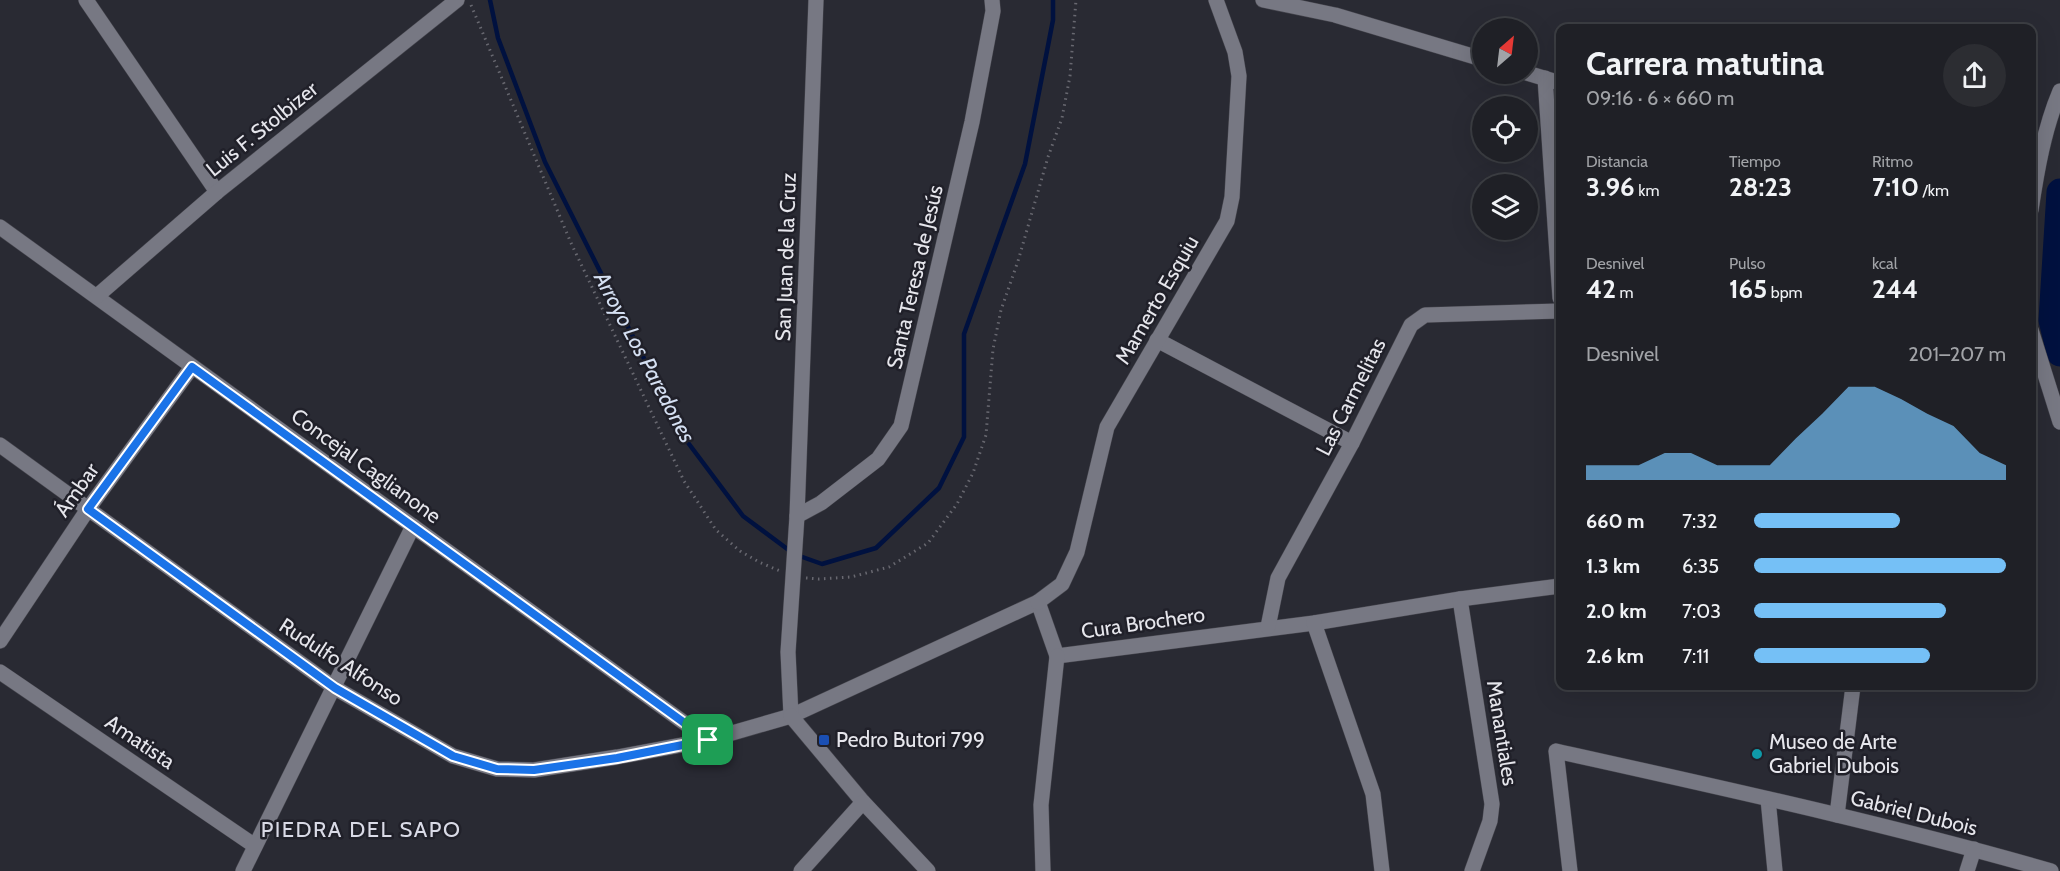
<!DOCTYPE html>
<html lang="es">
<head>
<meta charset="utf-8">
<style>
	body { margin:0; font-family:Cabin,sans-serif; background:#2c2d32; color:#f1f3f6; height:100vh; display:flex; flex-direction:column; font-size:22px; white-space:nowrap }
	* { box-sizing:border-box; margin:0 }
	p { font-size:20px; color:#a1a3a7 }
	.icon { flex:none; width:33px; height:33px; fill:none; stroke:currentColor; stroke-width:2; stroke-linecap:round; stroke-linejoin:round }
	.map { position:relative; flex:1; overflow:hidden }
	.panel { position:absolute; left:1556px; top:24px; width:480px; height:666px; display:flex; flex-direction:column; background:#1f2026; border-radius:12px; box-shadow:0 6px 24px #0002,0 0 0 2px #3c3e43 }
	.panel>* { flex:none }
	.needle { width:39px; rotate:28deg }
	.tools { position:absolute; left:1472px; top:18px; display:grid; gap:12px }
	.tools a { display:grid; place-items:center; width:66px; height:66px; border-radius:50%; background:#1f2026; box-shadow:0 6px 24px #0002,0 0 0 2px #3c3e43; font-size:30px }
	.pin { position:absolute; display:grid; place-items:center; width:51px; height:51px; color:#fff; margin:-26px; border-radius:12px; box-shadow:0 3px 9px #0006 }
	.round { display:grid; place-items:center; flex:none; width:63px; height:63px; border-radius:32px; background:#2c2d32 }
	.headline { display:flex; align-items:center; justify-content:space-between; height:102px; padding:0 30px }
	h1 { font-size:33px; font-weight:800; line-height:45px }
	.stats { display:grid; grid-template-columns:repeat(3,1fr); gap:9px; height:102px; padding:6px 30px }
	.stats div { display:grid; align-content:center }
	.stats b { font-size:26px; font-weight:800 }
	.stats small { font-size:16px; font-weight:400 }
	.stats p { font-size:16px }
	.chart { height:168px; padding:12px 30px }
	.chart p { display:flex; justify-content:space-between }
	.chart svg { width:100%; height:108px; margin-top:6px; fill:#75c0f6; opacity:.7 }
	ul { padding:0 30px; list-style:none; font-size:20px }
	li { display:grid; grid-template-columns:96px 72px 1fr; align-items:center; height:45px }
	li i { height:15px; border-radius:8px; background:#75c0f6 }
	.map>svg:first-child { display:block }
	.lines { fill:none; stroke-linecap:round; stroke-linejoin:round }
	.stream { stroke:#00113f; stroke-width:4.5 }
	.river { stroke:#00113f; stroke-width:27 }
	.minor-casing { stroke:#45454d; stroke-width:16 }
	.path { stroke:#686870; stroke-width:3; stroke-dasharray:1.5 4.5; stroke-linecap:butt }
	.minor { stroke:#777883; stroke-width:15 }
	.route-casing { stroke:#fff; stroke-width:12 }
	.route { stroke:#1a73e8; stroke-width:8 }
	.transit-dot { fill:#1a4fb4; stroke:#202029; stroke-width:2 }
	.culture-dot { fill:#0f9aa8; stroke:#202029; stroke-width:2 }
	.labels { text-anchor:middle; stroke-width:5; stroke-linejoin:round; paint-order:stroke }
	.street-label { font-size:21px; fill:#e6e6ec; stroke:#202029 }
	.poi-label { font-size:21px; fill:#e6e6ec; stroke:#202029; text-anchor:start }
	.water-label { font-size:22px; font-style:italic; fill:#d5e0f3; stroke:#202029 }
	.neighbourhood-label { font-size:22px; letter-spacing:1.5px; fill:#d9dae6; stroke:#202029 }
</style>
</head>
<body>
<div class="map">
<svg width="2060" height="871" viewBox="0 0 2060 871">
	<rect width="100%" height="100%" fill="#292a33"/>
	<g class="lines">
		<path class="stream" d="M490 0 498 38 545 162 683 436 743 516 794 554 822 564 876 548 939 488 964 437V334L1025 164 1053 20V0"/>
		<path class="river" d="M2060 192 2052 320 2060 353"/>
		<defs>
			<g id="minor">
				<path d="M86 0 217 192"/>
				<path d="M1263 0 1335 15 1482 59"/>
				<path d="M1527 73 1560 83"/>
				<path d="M1545 78 1560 298"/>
				<path d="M2031 210C2037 170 2044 129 2060 91"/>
				<path d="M0 227 708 740"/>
				<path d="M97 296 217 192 457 0"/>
				<path d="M2031 330 2060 422"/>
				<path d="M1157 340 1352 443"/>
				<path d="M0 445 335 688 453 756 497 769 534 770 617 757 708 740 791 716 1038 602 1057 656 1314 623 1460 599 1560 586"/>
				<path d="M797 516 821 503 878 459 901 426 972 122 993 11 992 0"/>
				<path d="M1460 599 1492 804 1490 821 1472 871"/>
				<path d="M1038 602 1062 584 1077 552 1107 427 1227 221 1232 197 1239 76 1235 52 1216 0"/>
				<path d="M1314 623 1373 794 1382 871"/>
				<path d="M1268 627 1278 578 1352 443 1411 325 1425 315 1560 311"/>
				<path d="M0 641 88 509 192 367"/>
				<path d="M0 672 255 846"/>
				<path d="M791 716 788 652 797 516 816 0"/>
				<path d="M791 716 863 802 928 871"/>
				<path d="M1768 799 1775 871"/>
				<path d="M1837 815 1853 686"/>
				<path d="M243 871 413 526"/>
				<path d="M801 871 863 802"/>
				<path d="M1043 871 1041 805 1057 656"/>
				<path d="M1570 871 1556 751C1722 788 1888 824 2051 871"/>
				<path d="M1967 871 1974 849"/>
			</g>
		</defs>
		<use href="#minor" class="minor-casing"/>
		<g class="path">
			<path d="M471 5 571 243 684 481 716 530 740 551 759 562 780 571"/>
			<path d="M806 578 819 579 851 577 889 567 928 543 957 504 973 473 986 435 993 349 1001 310 1018 261 1048 157 1062 118 1070 76 1076 0"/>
		</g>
		<use href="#minor" class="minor"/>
	</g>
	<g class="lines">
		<defs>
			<path id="route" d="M192 367 708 740 617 758 534 770 497 769 453 756 335 688 88 509Z"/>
		</defs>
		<use href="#route" class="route-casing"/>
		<use href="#route" class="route"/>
	</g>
	<rect class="transit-dot" x="818" y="734" width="12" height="12" rx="3"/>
	<circle class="culture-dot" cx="1757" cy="754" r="6"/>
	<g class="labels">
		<g class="street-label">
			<text transform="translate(262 129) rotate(-39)" y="7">Luis F. Stolbizer</text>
			<text transform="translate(786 257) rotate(-88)" y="7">San Juan de la Cruz</text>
			<text transform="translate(915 277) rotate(-77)" y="7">Santa Teresa de Jesús</text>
			<text transform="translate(1157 300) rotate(-60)" y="7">Mamerto Esquiu</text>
			<text transform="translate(1351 397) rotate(-63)" y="7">Las Carmelitas</text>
			<text transform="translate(366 466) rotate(36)" y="7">Concejal Caglianone</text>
			<text transform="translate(77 490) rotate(-55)" y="7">Ámbar</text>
			<text transform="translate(1143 623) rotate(-8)" y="7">Cura Brochero</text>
			<text transform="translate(341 662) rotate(33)" y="7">Rudulfo Alfonso</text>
			<text transform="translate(1502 733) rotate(81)" y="7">Manantiales</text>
			<text transform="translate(140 742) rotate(34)" y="7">Amatista</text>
			<text transform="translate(1914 813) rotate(14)" y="7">Gabriel Dubois</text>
		</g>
		<g class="poi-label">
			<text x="836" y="747">Pedro Butori 799</text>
			<text x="1769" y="749">Museo de Arte<tspan x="1769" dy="24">Gabriel Dubois</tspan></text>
		</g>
		<g class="water-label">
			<text transform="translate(645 357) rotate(62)" y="8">Arroyo Los Paredones</text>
		</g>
		<g class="neighbourhood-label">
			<text x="361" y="837">PIEDRA DEL SAPO</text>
		</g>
	</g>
</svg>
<div class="tools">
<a><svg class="needle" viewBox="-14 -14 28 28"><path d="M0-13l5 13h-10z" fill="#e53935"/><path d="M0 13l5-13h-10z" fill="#a1a3a7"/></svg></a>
<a><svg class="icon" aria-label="locate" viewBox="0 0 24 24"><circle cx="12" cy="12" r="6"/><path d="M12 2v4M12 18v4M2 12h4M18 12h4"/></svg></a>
<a><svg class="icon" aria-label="layers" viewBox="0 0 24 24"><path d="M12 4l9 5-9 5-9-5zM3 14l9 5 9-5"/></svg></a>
</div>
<div class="pin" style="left:708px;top:740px;background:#1e9e55"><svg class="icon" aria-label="arrive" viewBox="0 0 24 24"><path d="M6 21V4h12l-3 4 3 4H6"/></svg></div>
<section class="panel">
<div class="headline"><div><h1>Carrera matutina</h1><p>09:16 · 6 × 660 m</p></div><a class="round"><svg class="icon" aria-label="share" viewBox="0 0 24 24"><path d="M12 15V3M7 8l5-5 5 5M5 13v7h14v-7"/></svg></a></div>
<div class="stats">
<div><p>Distancia</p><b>3.96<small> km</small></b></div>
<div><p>Tiempo</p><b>28:23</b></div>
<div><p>Ritmo</p><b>7:10<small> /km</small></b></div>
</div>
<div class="stats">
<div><p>Desnivel</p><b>42<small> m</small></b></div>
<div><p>Pulso</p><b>165<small> bpm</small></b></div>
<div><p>kcal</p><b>244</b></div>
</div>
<div class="chart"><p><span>Desnivel</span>201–207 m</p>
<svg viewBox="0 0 160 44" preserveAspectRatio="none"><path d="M0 44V38L10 38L20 38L30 33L40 33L50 38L60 38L70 38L80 27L90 17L100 6L110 6L120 11L130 17L140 22L150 33L160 38V44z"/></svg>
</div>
<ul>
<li><b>660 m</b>7:32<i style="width:58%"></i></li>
<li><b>1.3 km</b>6:35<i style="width:100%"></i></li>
<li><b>2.0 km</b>7:03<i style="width:76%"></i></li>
<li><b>2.6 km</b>7:11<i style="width:70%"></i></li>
</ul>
</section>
</div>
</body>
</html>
